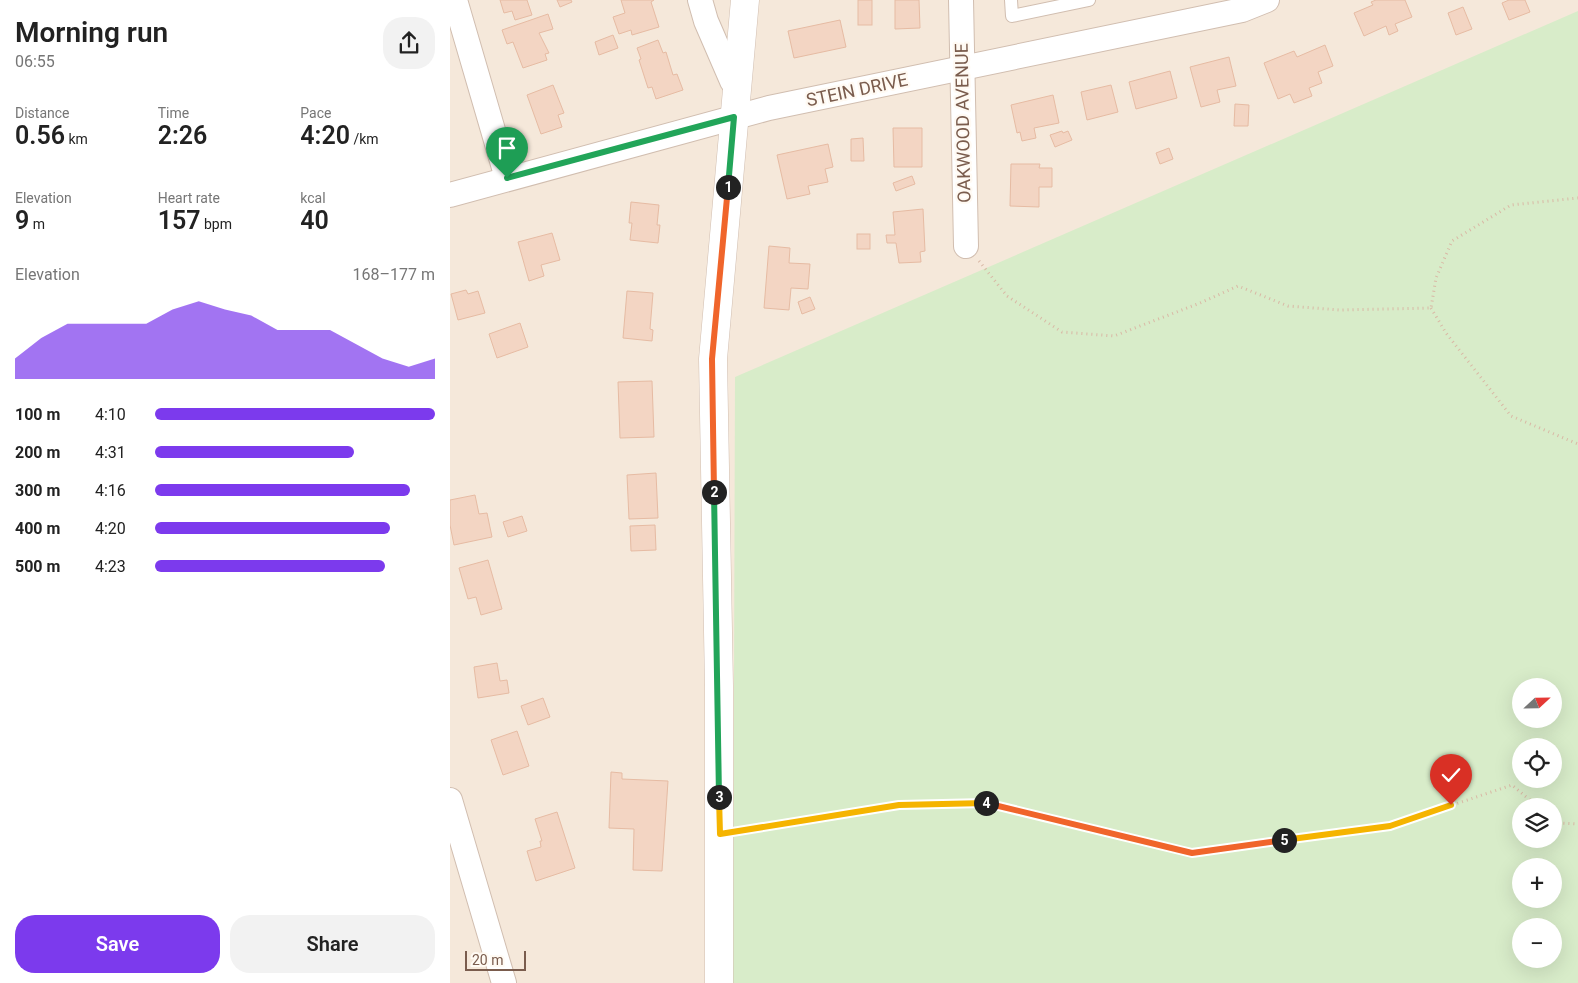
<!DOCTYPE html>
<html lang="en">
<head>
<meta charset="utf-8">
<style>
	body { margin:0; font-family:Roboto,sans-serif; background:#f2f2f2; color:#222; height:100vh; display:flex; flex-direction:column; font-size:19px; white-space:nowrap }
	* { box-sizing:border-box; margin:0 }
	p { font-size:16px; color:#767676 }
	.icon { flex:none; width:28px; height:28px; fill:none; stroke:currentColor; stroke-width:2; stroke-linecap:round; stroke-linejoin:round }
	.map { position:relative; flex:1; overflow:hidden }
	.sheet { display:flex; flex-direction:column; background:#fff; width:450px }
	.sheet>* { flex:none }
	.needle { width:32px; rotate:68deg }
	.fabs { position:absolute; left:1062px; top:678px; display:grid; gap:10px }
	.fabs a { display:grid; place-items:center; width:50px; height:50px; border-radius:50%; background:#fff; box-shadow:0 5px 20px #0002; font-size:25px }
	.scale { position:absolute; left:15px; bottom:12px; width:61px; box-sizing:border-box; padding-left:5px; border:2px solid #7a5c4d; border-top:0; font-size:14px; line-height:18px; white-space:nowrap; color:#7a5c4d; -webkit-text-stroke:4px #fffaf3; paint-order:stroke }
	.pin { position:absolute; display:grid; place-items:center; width:42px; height:42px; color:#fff; margin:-51px -21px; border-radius:50% 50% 50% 0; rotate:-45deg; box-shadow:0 0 5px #0007 }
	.pin .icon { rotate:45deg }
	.km { position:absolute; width:25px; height:25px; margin:-12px; border-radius:50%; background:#222; color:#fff; font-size:14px; line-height:25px; text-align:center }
	.round { display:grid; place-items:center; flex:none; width:52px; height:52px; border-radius:20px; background:#f2f2f2 }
	.head { display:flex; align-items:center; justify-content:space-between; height:85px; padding:0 15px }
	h1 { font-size:28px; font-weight:600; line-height:38px }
	.figures { display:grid; grid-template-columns:repeat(3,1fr); gap:8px; height:85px; padding:5px 15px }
	.figures div { display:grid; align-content:center }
	.figures b { font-size:25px; font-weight:600 }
	.figures small { font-size:14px; font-weight:400 }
	.figures p { font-size:14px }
	.chart { height:140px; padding:10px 15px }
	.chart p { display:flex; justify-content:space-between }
	.chart svg { width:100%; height:90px; margin-top:5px; fill:#7c3aed; opacity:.7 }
	.primary-button { display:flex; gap:10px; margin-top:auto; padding:10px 15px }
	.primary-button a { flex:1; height:58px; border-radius:20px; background:#7c3aed; color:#fff; font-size:20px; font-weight:600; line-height:58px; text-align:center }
	.primary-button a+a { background:#f2f2f2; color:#222 }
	ul { padding:0 15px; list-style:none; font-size:16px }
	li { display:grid; grid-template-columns:80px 60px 1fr; align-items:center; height:38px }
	li i { height:12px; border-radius:6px; background:#7c3aed }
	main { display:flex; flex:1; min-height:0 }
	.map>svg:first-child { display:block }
	.residential { fill:#f5e8da; fill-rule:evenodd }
	.green { fill:#d8ecc9; fill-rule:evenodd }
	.building { fill:#f3d5c3; stroke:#e6bba3 }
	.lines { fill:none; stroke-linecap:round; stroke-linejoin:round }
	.service-casing { stroke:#d1beb0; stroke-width:14 }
	.minor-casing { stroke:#d1beb0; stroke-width:26 }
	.tertiary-casing { stroke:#d1beb0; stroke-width:29 }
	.path { stroke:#d9b8a5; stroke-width:3; stroke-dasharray:1 4; stroke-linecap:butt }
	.service { stroke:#fff; stroke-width:12 }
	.minor { stroke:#fff; stroke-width:24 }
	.tertiary { stroke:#fff; stroke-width:28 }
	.split-1-casing { stroke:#fff; stroke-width:10 }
	.split-2-casing { stroke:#fff; stroke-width:10 }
	.split-3-casing { stroke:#fff; stroke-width:10 }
	.split-4-casing { stroke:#fff; stroke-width:10 }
	.split-5-casing { stroke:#fff; stroke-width:10 }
	.split-6-casing { stroke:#fff; stroke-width:10 }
	.split-1 { stroke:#22a559; stroke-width:6 }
	.split-2 { stroke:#f0652b; stroke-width:6 }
	.split-3 { stroke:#22a559; stroke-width:6 }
	.split-4 { stroke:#f5b400; stroke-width:6 }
	.split-5 { stroke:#f0652b; stroke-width:6 }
	.split-6 { stroke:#f5b400; stroke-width:6 }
	.labels { text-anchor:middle; stroke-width:4.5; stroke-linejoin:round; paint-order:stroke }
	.street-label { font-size:18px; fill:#7a5c4d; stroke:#fffaf3 }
</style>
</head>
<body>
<main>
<section class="sheet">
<div class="head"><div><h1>Morning run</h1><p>06:55</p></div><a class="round"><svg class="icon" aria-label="share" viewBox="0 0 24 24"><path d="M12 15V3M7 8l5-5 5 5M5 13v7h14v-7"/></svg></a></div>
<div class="figures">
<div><p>Distance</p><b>0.56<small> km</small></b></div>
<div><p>Time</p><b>2:26</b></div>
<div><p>Pace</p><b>4:20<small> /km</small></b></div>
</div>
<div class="figures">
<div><p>Elevation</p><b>9<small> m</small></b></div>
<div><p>Heart rate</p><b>157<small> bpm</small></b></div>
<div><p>kcal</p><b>40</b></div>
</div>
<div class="chart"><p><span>Elevation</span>168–177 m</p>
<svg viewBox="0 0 160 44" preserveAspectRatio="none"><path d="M0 44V34L10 24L20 17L30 17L40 17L50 17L60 10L70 6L80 10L90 13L100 20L110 20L120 20L130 27L140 34L150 38L160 34V44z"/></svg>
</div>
<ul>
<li><b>100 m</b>4:10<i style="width:100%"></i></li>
<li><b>200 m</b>4:31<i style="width:71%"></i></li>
<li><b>300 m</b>4:16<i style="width:91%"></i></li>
<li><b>400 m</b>4:20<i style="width:84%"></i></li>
<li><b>500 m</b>4:23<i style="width:82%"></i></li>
</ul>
<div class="primary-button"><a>Save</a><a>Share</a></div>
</section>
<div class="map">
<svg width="1128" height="983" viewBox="0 0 1128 983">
	<rect width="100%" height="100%" fill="#fdf6ec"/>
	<path class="residential" d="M0 0H1128V983H0ZM1071 686H1104V719H1071ZM1071 746H1104V779H1071ZM1071 806H1104V839H1071ZM1071 866H1104V899H1071ZM1071 926H1104V959H1071Z"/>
	<path class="green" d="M1128 11V983H283L285 377ZM1071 686H1104V719H1071ZM1071 746H1104V779H1071ZM1071 806H1104V839H1071ZM1071 866H1104V899H1071ZM1071 926H1104V959H1071Z"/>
	<g class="building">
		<path d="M50 0H77L82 15 65 20 62 11 54 13Z"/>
		<path d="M107 0H121L122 2 110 7Z"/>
		<path d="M171 0H204L201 2 209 27 182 35 181 30 169 34 163 17 175 13Z"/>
		<rect x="408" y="0" width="14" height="25"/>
		<path d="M445 0H469L470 28 445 29Z"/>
		<path d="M926 0H955L962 17 945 24 948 31 939 35 936 26 914 36 904 13 923 5 921 2Z"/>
		<path d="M1059 0H1075L1080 12 1059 20 1052 3Z"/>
		<path d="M1013 7 1022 29 1006 35 998 13Z"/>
		<path d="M98 14 103 29 89 33 99 53 95 54 97 60 73 68 63 42 57 44 52 30Z"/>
		<path d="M390 20 396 47 344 58 338 31Z"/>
		<path d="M163 35 168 48 149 55 145 42Z"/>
		<path d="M208 40 213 53 216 52 223 75 227 74 233 90 206 99 202 87 198 88 189 60 191 59 187 48Z"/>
		<path d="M875 45 883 66 868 72 872 83 859 88 862 96 844 103 840 94 828 99 814 63 844 51 847 57Z"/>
		<path d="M779 57 786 86 767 90 770 102 751 107 740 67Z"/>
		<path d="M720 71 727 98 686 109 679 82Z"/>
		<path d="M103 85 114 113 108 115 112 127 91 134 77 95Z"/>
		<path d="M661 85 668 112 637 120 631 92Z"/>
		<path d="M603 95 609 123 584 128 586 138 572 141 570 132 567 133 561 105Z"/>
		<path d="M785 104 799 105 798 126H784Z"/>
		<path d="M443 128H472V167H444Z"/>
		<path d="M612 131 613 133 618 131 622 140 605 147 600 135Z"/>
		<path d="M413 138 414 161H401V139Z"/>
		<path d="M378 144 383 167 375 169 378 182 358 186 360 194 337 199 327 155Z"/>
		<path d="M719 148 723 159 710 164 706 153Z"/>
		<path d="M561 164H590L589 168H602V187H589V207L560 206Z"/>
		<path d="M462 176 465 184 446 191 443 183Z"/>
		<path d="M181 202 209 205 207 225H210L208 243 180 240 182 223H179Z"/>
		<path d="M473 209 475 251 470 252 471 262 449 263 446 243H437L436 235H445L443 212Z"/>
		<path d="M102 233 110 260 91 265 94 276 79 281 68 242Z"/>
		<rect x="407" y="234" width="13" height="15"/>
		<path d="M319 246 340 248 339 263 360 264 358 289 341 288 339 310 314 308Z"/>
		<path d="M16 290 18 294 28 291 35 313 8 320 1 294Z"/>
		<path d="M177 291 203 293 200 329 203 330 202 341 173 338Z"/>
		<path d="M360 297 365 309 352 314 348 302Z"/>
		<path d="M70 323 78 347 47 358 39 334Z"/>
		<path d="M202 381 204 437 170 438 168 382Z"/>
		<path d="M206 473 208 518 179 519 177 475Z"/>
		<path d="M25 495 29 514 37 513 42 537 4 545 0 525V500Z"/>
		<path d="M72 516 77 531 58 537 53 522Z"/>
		<path d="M205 525 206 550 181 551 180 526Z"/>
		<path d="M38 560 52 609 31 615 26 597 18 599 9 568Z"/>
		<path d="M47 663 50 681 57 680 59 693 28 698 24 667Z"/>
		<path d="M93 698 100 717 78 725 71 706Z"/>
		<path d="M67 731 79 766 53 775 41 740Z"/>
		<path d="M161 772 172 773V779L218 781 212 871 183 870 184 829 159 828Z"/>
		<path d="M107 812 125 868 86 881 77 851 91 847 90 841H92L85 819Z"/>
	</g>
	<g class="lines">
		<defs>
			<path id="service" d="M561 0 562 16 639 0"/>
			<g id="minor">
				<path d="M5 0 57 178"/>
				<path d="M250 0 256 21 282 81 287 88"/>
				<path d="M511 0 516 246"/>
				<path d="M0 195 319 108 792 10 817 0"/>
				<path d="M0 800 54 983"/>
			</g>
			<path id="tertiary" d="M269 983V686L263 359 295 0"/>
		</defs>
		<use href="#service" class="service-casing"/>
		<use href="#minor" class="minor-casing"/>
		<use href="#tertiary" class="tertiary-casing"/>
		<g class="path">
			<path d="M529 261 557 296 612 332 664 336 750 303 788 286 838 306 890 310 981 308 986 278 1002 241 1061 205 1128 198"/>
			<path d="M981 308 996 333 1061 416 1128 444"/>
			<path d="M1104 821 1107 823 1128 824"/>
			<path d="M291 831 449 805 539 803 742 853 940 826 1062 785 1087 806"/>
		</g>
		<use href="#service" class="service"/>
		<use href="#minor" class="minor"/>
		<use href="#tertiary" class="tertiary"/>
	</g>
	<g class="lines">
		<defs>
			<path id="split-1" d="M57 178 284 117 278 187"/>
			<path id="split-2" d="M264 492 262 359 278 187"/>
			<path id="split-3" d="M264 492 269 797"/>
			<path id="split-4" d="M269 797 270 834 449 805 536 803"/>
			<path id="split-5" d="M536 803 742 853 834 840"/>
			<path id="split-6" d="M834 840 940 826 1001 805"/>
		</defs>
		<use href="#split-1" class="split-1-casing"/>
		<use href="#split-2" class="split-2-casing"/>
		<use href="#split-3" class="split-3-casing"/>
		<use href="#split-4" class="split-4-casing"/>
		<use href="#split-5" class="split-5-casing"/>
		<use href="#split-6" class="split-6-casing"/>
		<use href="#split-1" class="split-1"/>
		<use href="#split-2" class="split-2"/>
		<use href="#split-3" class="split-3"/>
		<use href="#split-4" class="split-4"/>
		<use href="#split-5" class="split-5"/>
		<use href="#split-6" class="split-6"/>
	</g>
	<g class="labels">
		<g class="street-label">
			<text transform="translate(407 90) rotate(-12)" y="6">STEIN DRIVE</text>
			<text transform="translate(513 123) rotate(-91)" y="6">OAKWOOD AVENUE</text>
		</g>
	</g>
</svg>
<div class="fabs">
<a><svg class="needle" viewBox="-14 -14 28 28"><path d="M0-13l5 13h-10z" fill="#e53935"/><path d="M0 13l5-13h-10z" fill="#767676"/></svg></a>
<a><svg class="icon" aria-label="locate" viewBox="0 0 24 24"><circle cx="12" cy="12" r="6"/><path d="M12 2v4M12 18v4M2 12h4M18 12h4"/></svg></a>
<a><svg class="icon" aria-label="layers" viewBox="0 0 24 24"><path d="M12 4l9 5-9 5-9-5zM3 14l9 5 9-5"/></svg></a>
<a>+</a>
<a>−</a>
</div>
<div class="scale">20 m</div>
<div class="pin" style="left:57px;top:178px;background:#1e9e55"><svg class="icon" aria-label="arrive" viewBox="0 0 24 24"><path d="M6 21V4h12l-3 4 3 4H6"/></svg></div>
<div class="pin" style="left:1001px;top:805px;background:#d93025"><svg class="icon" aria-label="check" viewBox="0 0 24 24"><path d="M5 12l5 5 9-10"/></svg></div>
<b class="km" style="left:278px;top:187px">1</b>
<b class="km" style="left:264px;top:492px">2</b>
<b class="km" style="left:269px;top:797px">3</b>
<b class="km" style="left:536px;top:803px">4</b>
<b class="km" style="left:834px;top:840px">5</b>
</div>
</main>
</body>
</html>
